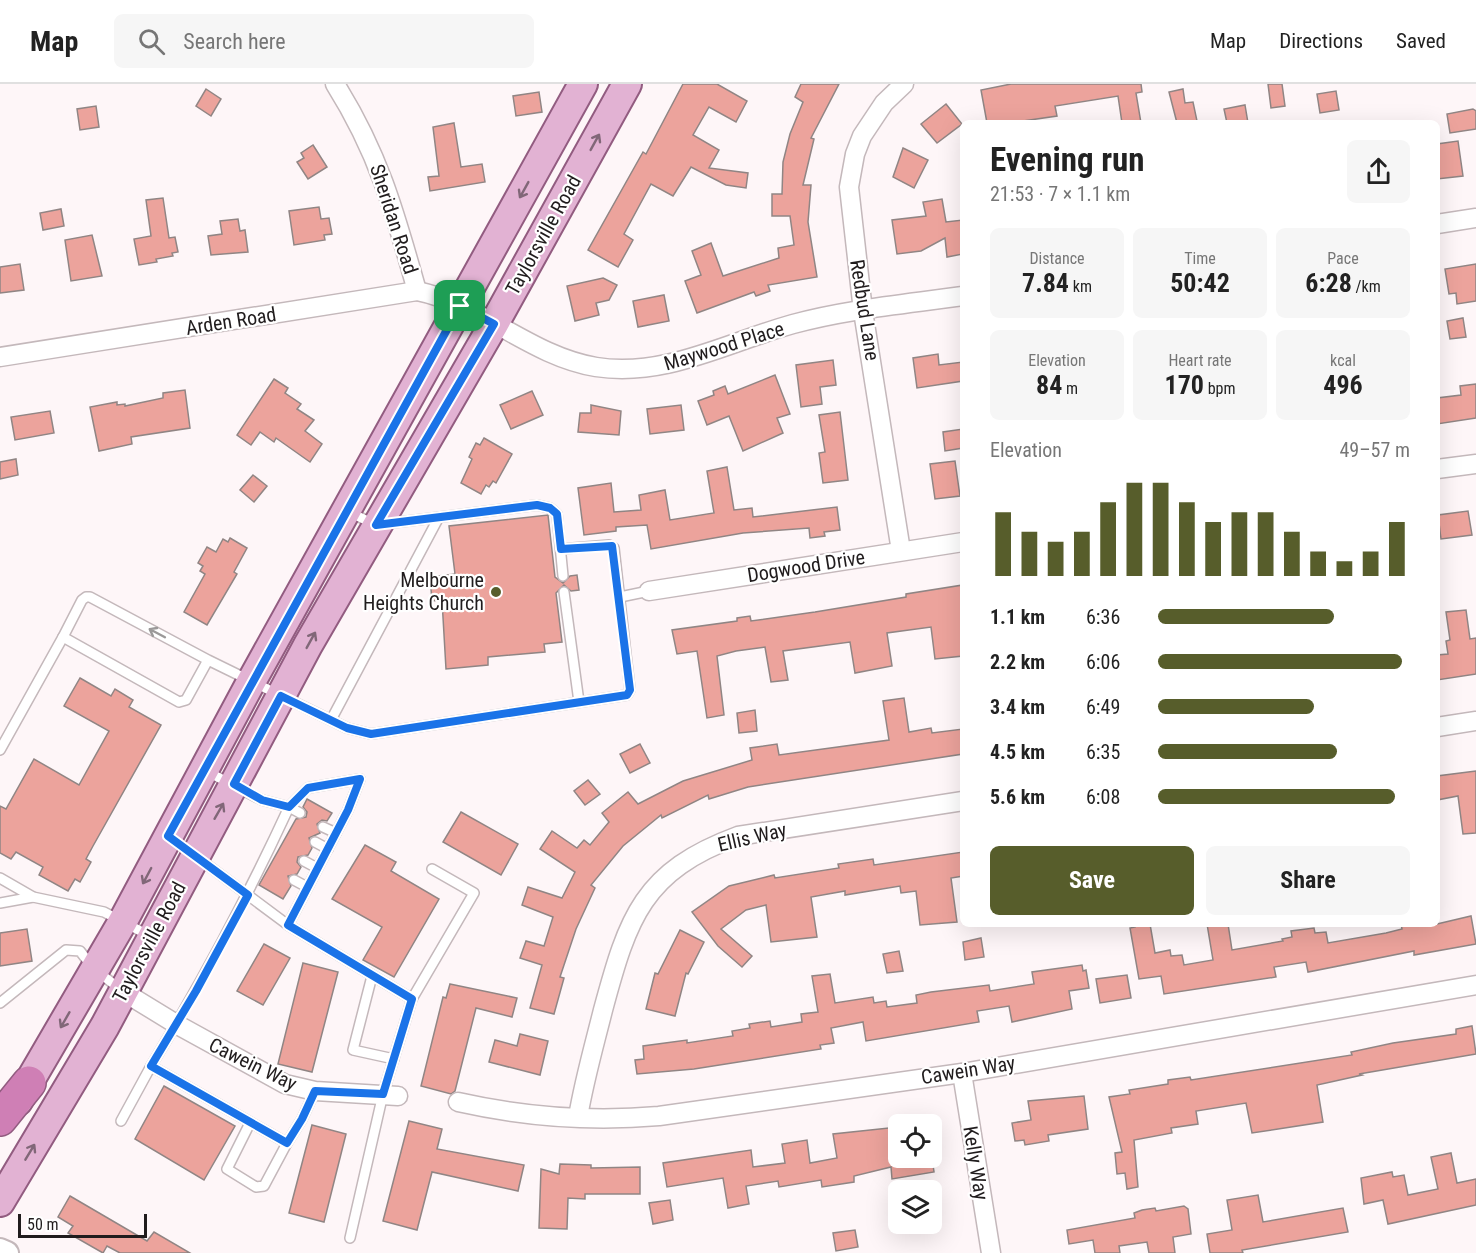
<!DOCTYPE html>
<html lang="en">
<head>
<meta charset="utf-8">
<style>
	body { margin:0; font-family:"Roboto Condensed",sans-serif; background:#f6f6f6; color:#222; height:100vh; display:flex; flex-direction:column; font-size:22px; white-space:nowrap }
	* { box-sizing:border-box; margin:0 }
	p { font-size:20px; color:#767676 }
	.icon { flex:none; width:33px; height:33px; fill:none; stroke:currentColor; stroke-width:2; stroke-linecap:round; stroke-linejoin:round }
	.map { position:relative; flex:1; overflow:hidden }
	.drawer { position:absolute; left:960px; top:36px; width:480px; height:807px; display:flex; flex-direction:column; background:#fff; border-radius:9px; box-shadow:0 6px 24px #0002 }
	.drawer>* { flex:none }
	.fabs { position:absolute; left:888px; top:1030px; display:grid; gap:12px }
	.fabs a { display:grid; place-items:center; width:54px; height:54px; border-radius:9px; background:#fff; box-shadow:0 6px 24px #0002; font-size:30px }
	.scale { position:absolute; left:18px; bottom:15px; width:129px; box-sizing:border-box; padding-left:6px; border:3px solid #201c1d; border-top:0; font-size:16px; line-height:21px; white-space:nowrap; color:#201c1d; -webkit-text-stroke:4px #fff; paint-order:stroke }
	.pin { position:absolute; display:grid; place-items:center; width:51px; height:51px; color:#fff; margin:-26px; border-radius:12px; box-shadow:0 3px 9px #0006 }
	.round { display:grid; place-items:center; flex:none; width:63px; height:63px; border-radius:9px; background:#f6f6f6 }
	.overview { display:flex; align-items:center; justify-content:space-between; height:102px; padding:0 30px }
	h1 { font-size:33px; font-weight:700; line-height:45px }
	.figures { display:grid; grid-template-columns:repeat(3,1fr); gap:9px; height:102px; padding:6px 30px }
	.figures div { display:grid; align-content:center; border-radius:9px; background:#f6f6f6; text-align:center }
	.figures b { font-size:26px; font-weight:700 }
	.figures small { font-size:16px; font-weight:400 }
	.figures p { font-size:16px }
	.chart { height:168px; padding:12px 30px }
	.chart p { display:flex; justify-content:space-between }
	.chart svg { width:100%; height:108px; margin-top:6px; stroke:#575d2b; stroke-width:6 }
	.cta { display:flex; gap:12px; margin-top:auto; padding:12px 30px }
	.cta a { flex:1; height:69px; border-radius:9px; background:#575d2b; color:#fff; font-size:24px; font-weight:700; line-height:69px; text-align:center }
	.cta a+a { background:#f6f6f6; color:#222 }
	ul { padding:0 30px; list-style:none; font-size:20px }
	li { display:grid; grid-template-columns:96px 72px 1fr; align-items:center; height:45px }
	li i { height:15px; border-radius:8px; background:#575d2b }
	header { display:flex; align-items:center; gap:36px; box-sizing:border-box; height:84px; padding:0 30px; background:#fff; border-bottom:2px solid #e0e0e0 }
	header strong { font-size:28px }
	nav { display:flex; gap:33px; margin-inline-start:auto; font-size:21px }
	.search { width:420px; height:54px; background:#f6f6f6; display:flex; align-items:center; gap:15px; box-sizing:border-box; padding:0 21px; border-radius:9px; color:#767676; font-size:22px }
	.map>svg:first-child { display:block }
	.building { fill:#eca39c; stroke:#908584; stroke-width:1.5 }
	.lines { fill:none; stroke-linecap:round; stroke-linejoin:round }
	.service-casing { stroke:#c4b8bb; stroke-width:12 }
	.minor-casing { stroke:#c4b8bb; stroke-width:21 }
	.tertiary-casing { stroke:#c4b8bb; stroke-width:26 }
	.primary-casing { stroke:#925c80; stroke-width:32 }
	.motorway-casing { stroke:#925c80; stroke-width:36 }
	.service { stroke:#fff; stroke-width:9 }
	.minor { stroke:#fff; stroke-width:18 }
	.tertiary { stroke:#fff; stroke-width:22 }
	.primary { stroke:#e2b2d3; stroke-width:28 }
	.motorway { stroke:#cf7fb5; stroke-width:33 }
	.oneway { stroke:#816778 }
	.oneway2 { stroke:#9b9999 }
	.route-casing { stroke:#fff; stroke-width:12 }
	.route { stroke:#1a73e8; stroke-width:8 }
	.poi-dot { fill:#575d2b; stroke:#fff; stroke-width:2 }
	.labels { text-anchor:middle; stroke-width:4.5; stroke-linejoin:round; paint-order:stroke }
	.street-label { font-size:20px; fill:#201c1d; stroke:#fff }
	.poi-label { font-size:20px; fill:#201c1d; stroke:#fff; text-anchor:end }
</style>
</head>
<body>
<header>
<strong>Map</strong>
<div class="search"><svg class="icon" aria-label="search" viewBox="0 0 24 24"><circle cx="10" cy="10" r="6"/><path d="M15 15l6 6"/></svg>Search here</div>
<nav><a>Map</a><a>Directions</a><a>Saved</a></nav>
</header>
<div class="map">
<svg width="1476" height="1169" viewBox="0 0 1476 1169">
	<rect width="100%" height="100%" fill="#fef6f8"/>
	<g class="building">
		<path d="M683 0H717L747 17 736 38 709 23 693 51 719 66 709 84 748 89 746 104 726 101 691 83 673 112 651 100 624 150 633 156 618 183 588 166 643 68 646 70Z"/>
		<path d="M801 0H839L811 54 814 55 803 101H811L808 138 817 193 768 201 770 207 756 212 754 208 697 229 685 197 701 191 692 167 711 159 723 192 779 174 778 164 794 161 790 132H772V110H782L783 78 790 50 803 18 795 13Z"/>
		<path d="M1011 0H1141L1142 8 1136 9 1141 39H1122L1118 12 1055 22 1057 32 1010 39H987L981 6Z"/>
		<path d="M1268 0H1282L1285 22 1271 24Z"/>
		<path d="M206 5 221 15 211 32 196 22Z"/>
		<path d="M1183 5 1185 19 1193 18 1197 37 1177 39 1169 8Z"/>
		<path d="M1336 7 1339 26 1320 29 1317 10Z"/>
		<path d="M539 8 542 28 516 32 513 12Z"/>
		<path d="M946 20 962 40 937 59 921 40Z"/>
		<path d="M1245 21 1248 39H1227L1224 25Z"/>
		<path d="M96 22 99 43 80 46 77 25Z"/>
		<path d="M1473 25 1476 27V45L1450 49 1447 30Z"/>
		<path d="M454 39 461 83 482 80 485 98 430 107 428 93 439 92 433 43Z"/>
		<path d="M1458 57 1463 92 1437 95V60Z"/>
		<path d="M313 61 327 83 308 95 297 78 304 74 301 69Z"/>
		<path d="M903 64 928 76 914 104 893 93Z"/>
		<path d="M163 114 169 154 175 153 178 168 172 169 173 172 156 175 157 178 139 181 134 155 151 152 146 116Z"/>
		<path d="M942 115 946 138 963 136V170L947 173 945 154 921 167 897 170 892 136 926 132 923 118Z"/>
		<path d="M319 123 321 135 329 134 332 150 324 151 325 156 294 161 289 127Z"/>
		<path d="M61 125 64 142 43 146 40 129Z"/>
		<path d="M238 135 240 147 245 146 248 168 211 171 208 152 222 150 220 137Z"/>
		<path d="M92 151 102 192 71 197 65 156Z"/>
		<path d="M20 180 24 206 0 209V183Z"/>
		<path d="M1476 180V217L1457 220 1456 209 1449 210 1445 185Z"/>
		<path d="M603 194 617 201 609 216 596 219 599 231 575 237 567 202Z"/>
		<path d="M664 211 669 237 638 243 633 217Z"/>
		<path d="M1463 234 1466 253 1450 255 1447 237Z"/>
		<path d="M938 270 939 281 963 278V297L917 304 913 274Z"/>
		<path d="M833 276 836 301 820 303 822 320 801 323 796 281Z"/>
		<path d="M775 291 790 330 777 334 783 349 743 367 729 332 707 341 698 317 714 311 713 307 725 302 728 310Z"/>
		<path d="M274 295 288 304 285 309 301 320 297 325 314 336 305 347 322 360 310 378 276 354 274 358 260 348 251 361 237 351Z"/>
		<path d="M1476 300V334L1437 340V314L1461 311 1460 302Z"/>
		<path d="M185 306 190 344 131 353 132 360 99 367 90 323 117 318V321L125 320V322L163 314V309Z"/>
		<path d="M532 307 543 331 511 345 500 321Z"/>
		<path d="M591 321 621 327 619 351 578 348 580 329H591Z"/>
		<path d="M681 321 684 346 650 350 647 325Z"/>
		<path d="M50 327 54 349 15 356 11 333Z"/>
		<path d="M840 328 848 396 823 399 819 369 825 368 819 331Z"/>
		<path d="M963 345V364L945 367 943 348Z"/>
		<path d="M484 354 512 370 496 399 493 397 489 403 486 401 481 410 461 399 472 375 469 373 476 359 480 361Z"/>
		<path d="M16 375 18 391 0 395V378Z"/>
		<path d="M955 377 960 412 935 415 930 380Z"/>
		<path d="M727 383 734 426 752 424 753 433 837 423 840 446 824 448 825 452 810 454 809 444 743 449 651 465 647 441 616 443V447L584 451 578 404 611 399 614 428 641 426 639 411 665 406 670 436 714 429 707 387Z"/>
		<path d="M253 391 267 402 254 418 240 406Z"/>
		<path d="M1468 427 1472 451 1441 455 1438 431Z"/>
		<path d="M548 431 555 493 563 499 570 492 577 491 579 506 571 507 564 501 556 509 562 558 544 560 545 568 488 573V581L446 585 442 516 432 517 430 493 455 490 449 442Z"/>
		<path d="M230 454 247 464 234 488 237 490 207 541 184 528 205 490 200 487 203 482 198 479 207 463 216 468 223 455 228 458Z"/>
		<path d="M963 501V572L935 575 931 543 887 549 892 582 855 589 850 558 783 567 788 596 771 598 765 563 736 567 717 572 724 631 707 634 697 567 677 570 672 546 737 537V534L750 532 751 537 815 528 906 513V510Z"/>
		<path d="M1466 526 1470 555 1476 554V590L1437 596V571L1448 570 1446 557 1450 556 1446 528Z"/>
		<path d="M80 594 111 612 115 605 133 616 129 623 161 641 93 762 86 775 91 778 80 798 75 795 68 807 39 791 43 783 16 768 11 775 0 769V722L6 725 34 675 79 701 109 647 64 622Z"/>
		<path d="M904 614 909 648 931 644 932 649 963 645V670L748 703 709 715 708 711 662 734 661 731 623 762 591 801 595 804 576 845 560 893 564 894 554 930 530 924 542 881 520 874 526 857 544 862 553 833 522 821 528 803 562 814 575 788 540 765 552 747 577 764 584 756 590 761 609 738 602 729 628 708 638 720 683 697 752 676 750 664 777 660 779 671 889 656 883 617Z"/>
		<path d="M755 626 757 647 739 649 737 629Z"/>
		<path d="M640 660 650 679 630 689 620 670Z"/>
		<path d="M1476 687V749L1463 750 1458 712 1437 716V692Z"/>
		<path d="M588 696 600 710 585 721 574 707Z"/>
		<path d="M307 715 332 729 327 737 322 736 317 740 320 749 309 754 312 764 308 771 298 773 297 778 301 783 297 790 288 792 291 802 283 815 259 801 296 735 306 733 307 728 303 723Z"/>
		<path d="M461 728 518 760 501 791 443 758Z"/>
		<path d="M365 761 396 778 391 787 439 815 394 893 363 876 382 843 332 815Z"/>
		<path d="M963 768V792L951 794 957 838 920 841 916 807 901 809 900 802 845 811V807L811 813 817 853 771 858 766 821 746 826 721 845 752 872 742 883 718 862 692 828 729 802 774 791 775 794 839 784 838 780 873 775 874 781Z"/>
		<path d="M1471 832 1476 860 1414 871V867L1308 888 1306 878 1274 883 1276 893 1164 910 1161 892 1139 895 1130 844 1135 843 1134 840H1150L1155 869 1170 866 1171 872 1182 871 1184 881 1213 876 1207 840H1228L1232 866 1283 857 1282 855 1292 853 1291 847 1314 844 1315 849 1326 848 1328 859 1386 849 1402 845 1401 840H1437Z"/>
		<path d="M27 845 32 877 0 882V849Z"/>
		<path d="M680 846 704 858 688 890 686 889 675 932 646 925 655 889 658 890Z"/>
		<path d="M981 854 984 873 965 876 963 858Z"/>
		<path d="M264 860 290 874 263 921 237 907Z"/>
		<path d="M899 867 903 887 887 889 883 870Z"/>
		<path d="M303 879 338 888 312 988 278 980Z"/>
		<path d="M1082 881 1083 887 1086 886 1089 904 1069 907 1072 925 1012 938 1009 922 977 927 979 938 866 957 863 938 831 944 834 959 820 961 821 965 694 985 637 990 635 976 644 975 643 962 687 956V959L733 952 732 947 750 944 749 940 770 937 771 943 802 938 801 930 818 928 812 892 830 890 835 919 873 913 874 919 886 917 887 923 917 919 916 911 931 908 989 901 990 907 1034 900 1032 888Z"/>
		<path d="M1127 891 1131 914 1100 919 1096 895Z"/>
		<path d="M450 900 517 914 512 933 476 924 455 1007 451 1010 421 1002 443 913 446 914Z"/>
		<path d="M1472 942 1476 970 1359 990 1362 991 1317 1001 1323 1038 1252 1049 1246 1019 1196 1027 1198 1040 1171 1044 1172 1049 1134 1056 1138 1103 1127 1105 1125 1089 1117 1090 1115 1069 1122 1068 1109 1013 1130 1010 1129 1006 1168 1000V996L1190 993 1191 996 1352 971 1351 968 1393 959 1456 950V945Z"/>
		<path d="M520 950 548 957 540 991 489 978 495 956 517 962Z"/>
		<path d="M164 1002 235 1042 204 1096 135 1055Z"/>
		<path d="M1084 1012 1088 1045 1048 1051 1049 1057 1025 1061 1024 1056 1015 1057 1012 1039 1031 1036 1028 1017Z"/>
		<path d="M409 1037 442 1045 437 1065 524 1081 518 1107 432 1088 417 1146 383 1137Z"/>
		<path d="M312 1041 346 1050 324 1138 289 1129Z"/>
		<path d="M898 1043V1074H932L934 1088 892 1095 891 1083 854 1092V1098L822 1103 821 1096 779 1103 778 1097 746 1102 749 1120 728 1124 723 1094 667 1103 663 1079 751 1066 753 1083 785 1079 782 1060 807 1056 810 1079 837 1074 833 1050Z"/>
		<path d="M1451 1069 1457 1099 1476 1095V1121L1388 1140 1383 1116 1364 1120 1361 1094 1392 1088 1393 1093 1404 1091 1408 1111 1438 1105 1431 1073Z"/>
		<path d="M560 1080 591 1081V1084L640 1083V1110H585V1115L568 1114 567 1145 539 1144 541 1085 559 1090Z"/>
		<path d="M1258 1111 1263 1138 1343 1124 1348 1148 1242 1166 1243 1169H1210L1207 1150 1232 1146 1227 1116Z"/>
		<path d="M70 1112 147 1157 154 1148 190 1169H120L107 1162 103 1169 68 1149 73 1142 58 1133Z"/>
		<path d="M670 1116 673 1136 653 1140 649 1119Z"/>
		<path d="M1184 1122 1188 1125 1191 1150 1173 1153 1175 1169H1149L1147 1158 1119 1162 1120 1169H1095L1093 1156 1069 1160 1067 1146 1135 1134 1134 1129 1142 1126 1155 1124 1156 1127Z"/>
		<path d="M855 1146 858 1163 836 1167 833 1149Z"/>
	</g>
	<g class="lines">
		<defs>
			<g id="service">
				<path d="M349 428 376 441 537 421 550 424 557 430 563 492"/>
				<path d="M564 508 579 618"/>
				<path d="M620 513 649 507"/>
				<path d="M208 576 90 513H86L82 516 63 553 179 618 186 616 208 576 347 644 371 650 627 611 630 606 614 464 609 461 561 465"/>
				<path d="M331 636 439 433"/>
				<path d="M0 666 63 553"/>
				<path d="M206 687 262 716 289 723 308 704 360 695 348 726 288 841"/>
				<path d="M300 729 289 723C248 812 202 898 151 982L287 1059 302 1035 315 1007"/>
				<path d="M323 743 336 749"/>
				<path d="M170 753 288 841 412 915 474 809 432 785"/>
				<path d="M315 758 328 765"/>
				<path d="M304 777 317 784"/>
				<path d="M0 794 33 813 104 828 150 852"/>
				<path d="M294 796 307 803"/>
				<path d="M0 819 33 813"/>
				<path d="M372 892 353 966 394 975"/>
				<path d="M0 919 66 866 80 867 93 884 120 905"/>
				<path d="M121 1037 151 982"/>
				<path d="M250 1039 227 1085 256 1103 264 1102 287 1059"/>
				<path d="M350 1154 383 1010 412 915"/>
			</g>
			<g id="minor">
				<path d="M335 0C379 70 395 129 417 207"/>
				<path d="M1437 140 1476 134"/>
				<path d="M0 273 417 207C481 220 530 272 596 283 665 294 728 258 793 240 848 225 907 220 963 212"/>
				<path d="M1437 385 1476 380"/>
				<path d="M901 467 863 227 849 103 855 70 862 52 884 19 904 0"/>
				<path d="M649 507 963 458"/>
				<path d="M1437 643 1476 637"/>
				<path d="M122 907 176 940 285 1000 315 1007 398 1012"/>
				<path d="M962 989 991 1169"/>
				<path d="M458 1018C525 1033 591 1038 659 1032L962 989 1476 901"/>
				<path d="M578 1033C584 997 594 962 603 926 628 833 643 787 738 752L963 717"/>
			</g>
			<path id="tertiary" d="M0 1166 7 1169"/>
			<g id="primary">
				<path d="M18 1017 123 837 251 598 583 0"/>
				<path d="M0 1118 105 942 308 561 494 240 627 0"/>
			</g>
			<path id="motorway" d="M0 1035 29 999"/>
		</defs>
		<use href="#service" class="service-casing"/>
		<use href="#minor" class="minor-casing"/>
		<use href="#tertiary" class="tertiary-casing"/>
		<use href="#primary" class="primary-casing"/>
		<use href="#motorway" class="motorway-casing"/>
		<use href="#service" class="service"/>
		<use href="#minor" class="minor"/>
		<use href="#tertiary" class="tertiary"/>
		<use href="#primary" class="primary"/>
		<use href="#motorway" class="motorway"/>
	</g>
	<defs><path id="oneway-shaft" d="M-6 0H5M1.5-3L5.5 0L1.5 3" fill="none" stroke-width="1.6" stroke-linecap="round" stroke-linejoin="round" transform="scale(1.5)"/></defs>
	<g class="oneway">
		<use href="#oneway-shaft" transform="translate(595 58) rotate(-61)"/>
		<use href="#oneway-shaft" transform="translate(524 106) rotate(119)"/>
		<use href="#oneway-shaft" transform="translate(311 556) rotate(-61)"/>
		<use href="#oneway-shaft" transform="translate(219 727) rotate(-60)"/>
		<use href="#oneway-shaft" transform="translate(147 792) rotate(118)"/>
		<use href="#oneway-shaft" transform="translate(65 936) rotate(120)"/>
		<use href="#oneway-shaft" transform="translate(30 1068) rotate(-59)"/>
	</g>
	<use class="oneway2" href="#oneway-shaft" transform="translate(157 549) rotate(-152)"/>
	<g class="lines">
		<defs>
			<path id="route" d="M460 222 494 240 376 441 537 421 550 424 557 430 561 465 612 462 630 606 627 611 371 650 347 644 281 612 234 700 262 716 289 723 308 704 360 695 348 726 288 841 412 915 383 1010 315 1007 302 1035 287 1059 151 982 196 907 248 811 168 752Z"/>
		</defs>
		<use href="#route" class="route-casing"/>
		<use href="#route" class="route"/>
	</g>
	<circle class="poi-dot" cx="496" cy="508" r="6"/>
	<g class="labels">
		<g class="street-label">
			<text transform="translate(394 135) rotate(72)" y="7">Sheridan Road</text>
			<text transform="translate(543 151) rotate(-61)" y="7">Taylorsville Road</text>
			<text transform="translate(865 226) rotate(81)" y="7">Redbud Lane</text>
			<text transform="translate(231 237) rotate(-9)" y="7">Arden Road</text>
			<text transform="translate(724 262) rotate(-17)" y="7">Maywood Place</text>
			<text transform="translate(806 482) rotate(-9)" y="7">Dogwood Drive</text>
			<text transform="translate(752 753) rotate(-13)" y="7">Ellis Way</text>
			<text transform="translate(149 858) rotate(-62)" y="7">Taylorsville Road</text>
			<text transform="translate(253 980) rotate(26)" y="7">Cawein Way</text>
			<text transform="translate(968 986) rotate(-9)" y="7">Cawein Way</text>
			<text transform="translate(976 1079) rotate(81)" y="7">Kelly Way</text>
		</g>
		<g class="poi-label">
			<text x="484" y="503">Melbourne<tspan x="484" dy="23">Heights Church</tspan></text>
		</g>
	</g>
</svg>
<div class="fabs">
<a><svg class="icon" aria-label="locate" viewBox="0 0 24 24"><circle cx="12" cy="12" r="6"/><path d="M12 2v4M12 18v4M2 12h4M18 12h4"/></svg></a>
<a><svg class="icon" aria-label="layers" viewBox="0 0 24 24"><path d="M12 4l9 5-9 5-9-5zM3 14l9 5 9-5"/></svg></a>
</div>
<div class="scale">50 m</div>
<div class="pin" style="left:460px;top:222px;background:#1e9e55"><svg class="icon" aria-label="arrive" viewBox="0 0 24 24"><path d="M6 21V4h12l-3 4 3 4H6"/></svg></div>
<section class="drawer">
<div class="overview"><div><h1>Evening run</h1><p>21:53 · 7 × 1.1 km</p></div><a class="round"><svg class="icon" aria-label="share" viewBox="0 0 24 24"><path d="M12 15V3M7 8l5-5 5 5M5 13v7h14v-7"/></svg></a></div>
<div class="figures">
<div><p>Distance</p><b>7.84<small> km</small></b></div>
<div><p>Time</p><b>50:42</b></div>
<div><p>Pace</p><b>6:28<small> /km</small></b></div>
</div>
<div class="figures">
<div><p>Elevation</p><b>84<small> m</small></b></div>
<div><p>Heart rate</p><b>170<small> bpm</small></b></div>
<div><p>kcal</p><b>496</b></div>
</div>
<div class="chart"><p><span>Elevation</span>49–57 m</p>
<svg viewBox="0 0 160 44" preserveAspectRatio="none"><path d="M5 44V18M15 44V26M25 44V30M35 44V26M45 44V14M55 44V6M65 44V6M75 44V14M85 44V22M95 44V18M105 44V18M115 44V26M125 44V34M135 44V38M145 44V34M155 44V22"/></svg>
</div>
<ul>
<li><b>1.1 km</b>6:36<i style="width:70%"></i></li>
<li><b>2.2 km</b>6:06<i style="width:97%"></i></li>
<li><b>3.4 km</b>6:49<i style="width:62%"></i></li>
<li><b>4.5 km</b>6:35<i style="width:71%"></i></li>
<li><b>5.6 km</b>6:08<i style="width:94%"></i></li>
</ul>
<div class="cta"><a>Save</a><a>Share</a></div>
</section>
</div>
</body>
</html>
